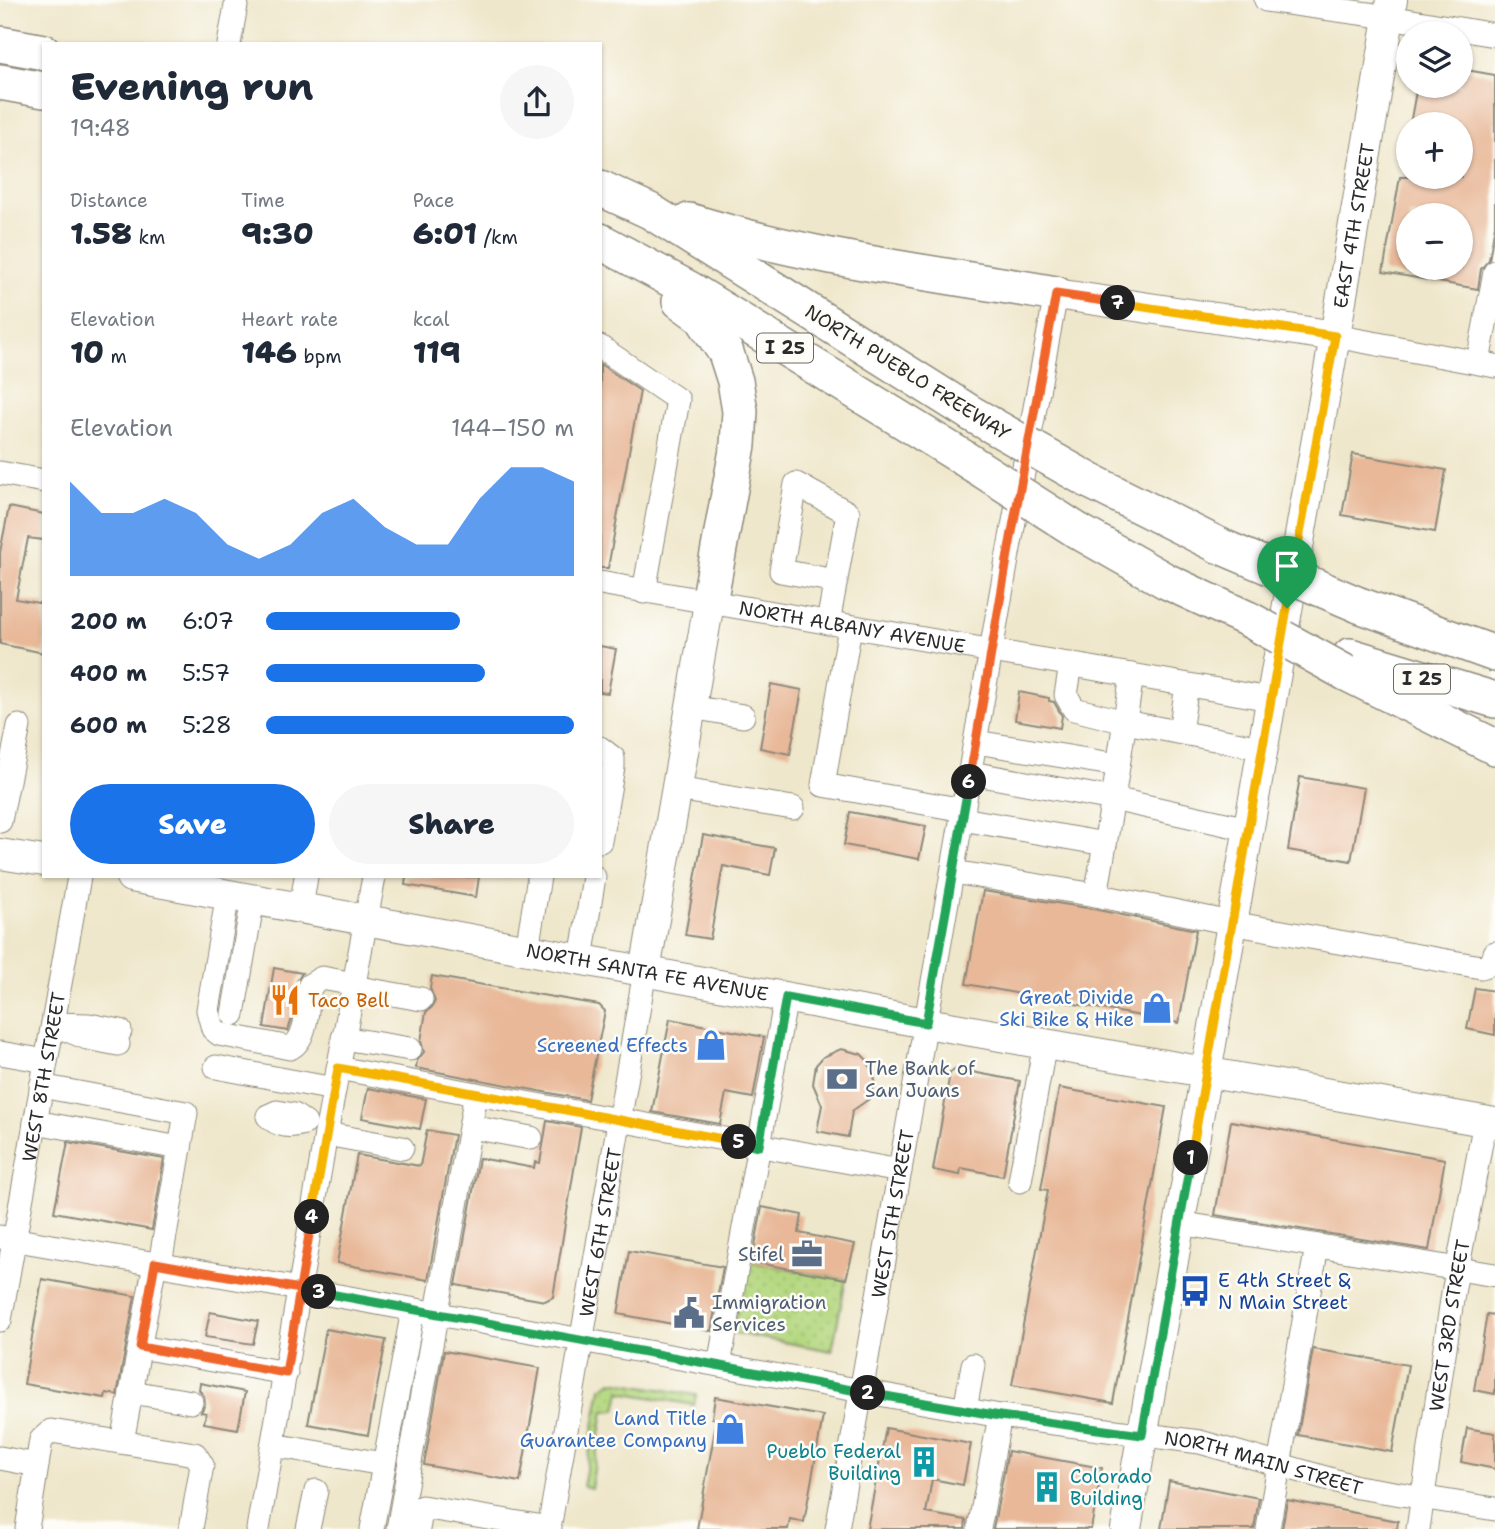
<!DOCTYPE html>
<html lang="en">
<head>
<meta charset="utf-8">
<style>
	body { margin:0; font-family:"Shantell Sans",sans-serif; background:#f6f6f7; color:#1f2937; height:100vh; display:flex; flex-direction:column; font-size:26px; white-space:nowrap }
	* { box-sizing:border-box; margin:0 }
	p { font-size:23px; color:#747a83 }
	.icon { flex:none; width:38px; height:38px; fill:none; stroke:currentColor; stroke-width:2; stroke-linecap:round; stroke-linejoin:round }
	.map { position:relative; flex:1; overflow:hidden }
	.drawer { position:absolute; left:42px; top:42px; width:560px; height:836px; display:flex; flex-direction:column; background:#fff; border-radius:0px; box-shadow:0 2px 5px #0004 }
	.drawer>* { flex:none }
	.buttons { position:absolute; left:1396px; top:21px; display:grid; gap:14px }
	.buttons a { display:grid; place-items:center; width:77px; height:77px; border-radius:50%; background:#fff; box-shadow:0 2px 5px #0004; font-size:35px }
	.pin { position:absolute; display:grid; place-items:center; width:60px; height:60px; color:#fff; margin:-72px -30px; border-radius:50% 50% 50% 0; rotate:-45deg; box-shadow:0 0 7px #0007 }
	.pin .icon { rotate:45deg }
	.km { position:absolute; width:35px; height:35px; margin:-18px; border-radius:50%; background:#222; color:#fff; font-size:19px; line-height:35px; text-align:center }
	.round { display:grid; place-items:center; flex:none; width:74px; height:74px; border-radius:37px; background:#f6f6f7 }
	.headline { display:flex; align-items:center; justify-content:space-between; height:119px; padding:0 28px }
	h1 { font-size:38px; font-weight:800; line-height:52px }
	.stats { display:grid; grid-template-columns:repeat(3,1fr); gap:10px; height:119px; padding:7px 28px }
	.stats div { display:grid; align-content:center }
	.stats b { font-size:30px; font-weight:800 }
	.stats small { font-size:19px; font-weight:400 }
	.stats p { font-size:19px }
	.chart { height:196px; padding:14px 28px }
	.chart p { display:flex; justify-content:space-between }
	.chart svg { width:100%; height:126px; margin-top:7px; fill:#1a73e8; opacity:.7 }
	.button { display:flex; gap:14px; margin-top:auto; padding:14px 28px }
	.button a { flex:1; height:80px; border-radius:42px; background:#1a73e8; color:#fff; font-size:28px; font-weight:800; line-height:80px; text-align:center }
	.button a+a { background:#f6f6f7; color:#1f2937 }
	ul { padding:0 28px; list-style:none; font-size:23px }
	li { display:grid; grid-template-columns:112px 84px 1fr; align-items:center; height:52px }
	li i { height:18px; border-radius:9px; background:#1a73e8 }
	.map>svg:first-child { display:block }
	.grass { fill:url(#grass-dots); stroke:#708256; stroke-width:2 }
	.building { fill:#e8b898; fill-rule:evenodd }
	.lines { fill:none; stroke-linecap:round; stroke-linejoin:round }
	.minor-casing { stroke:#8d897b; stroke-width:25 }
	.major-casing { stroke:#8d897b; stroke-width:32 }
	.highway-casing { stroke:#8d897b; stroke-width:38 }
	.minor { stroke:#fff; stroke-width:23 }
	.major { stroke:#fff; stroke-width:30 }
	.highway { stroke:#fff; stroke-width:35 }
	.highway-bridge-casing { stroke:#8d897b; stroke-width:38; stroke-linecap:butt }
	.highway-bridge { stroke:#fff; stroke-width:35 }
	.split-1-casing { stroke:#fff; stroke-width:14 }
	.split-2-casing { stroke:#fff; stroke-width:14 }
	.split-3-casing { stroke:#fff; stroke-width:14 }
	.split-4-casing { stroke:#fff; stroke-width:14 }
	.split-5-casing { stroke:#fff; stroke-width:14 }
	.split-6-casing { stroke:#fff; stroke-width:14 }
	.split-7-casing { stroke:#fff; stroke-width:14 }
	.split-8-casing { stroke:#fff; stroke-width:14 }
	.split-1 { stroke:#f5b400; stroke-width:9 }
	.split-2 { stroke:#22a559; stroke-width:9 }
	.split-3 { stroke:#22a559; stroke-width:9 }
	.split-4 { stroke:#f0652b; stroke-width:9 }
	.split-5 { stroke:#f5b400; stroke-width:9 }
	.split-6 { stroke:#22a559; stroke-width:9 }
	.split-7 { stroke:#f0652b; stroke-width:9 }
	.split-8 { stroke:#f5b400; stroke-width:9 }
	.labels { text-anchor:middle; stroke-width:5; stroke-linejoin:round; paint-order:stroke }
	.shield { fill:#fdfcf7; stroke:#6a6a68; stroke-width:2 }
	.shield-label { font-size:18px; font-weight:bold; fill:#2b2b2b }
	.street-label { font-size:19px; fill:#2b2b2b; stroke:#fdfcf7 }
	.shop-label { font-size:19px; fill:#366cbe; stroke:#fdfcf7; text-anchor:end }
	.food-label { font-size:19px; fill:#c56008; stroke:#fdfcf7; text-anchor:start }
	.service-label { font-size:19px; fill:#4e5e75; stroke:#fdfcf7; text-anchor:start }
	.transit-label { font-size:19px; fill:#164399; stroke:#fdfcf7; text-anchor:start }
	.culture-label { font-size:19px; fill:#0d838f; stroke:#fdfcf7; text-anchor:end }
</style>
</head>
<body>
<div class="map">
<svg width="1495" height="1529" viewBox="0 0 1495 1529">
	<defs>
		<pattern id="grass-dots" width="8" height="8" patternUnits="userSpaceOnUse" patternTransform="scale(1.75)"><rect width="8" height="8" fill="#b5d881"/><path d="M2 2h.1M6 6h.1" fill="none" stroke="#9cba70" stroke-width="1.8" stroke-linecap="round"/></pattern>
	</defs>
	<rect width="100%" height="100%" fill="#fdfcf7"/>
	<filter id="ink" filterUnits="userSpaceOnUse"><feTurbulence type="fractalNoise" baseFrequency=".0143" numOctaves="2"/><feDisplacementMap in="SourceGraphic" scale="14" xChannelSelector="R" yChannelSelector="G"/><feConvolveMatrix kernelMatrix="1 2 1 2 8 2 1 2 1" color-interpolation-filters="sRGB"/></filter>
	<filter id="wash" filterUnits="userSpaceOnUse"><feTurbulence type="fractalNoise" baseFrequency=".00686" numOctaves="4" result="noise"/><feDisplacementMap in="SourceGraphic" scale="28" xChannelSelector="R" yChannelSelector="G"/><feGaussianBlur stdDeviation="1.57" result="paint"/><feColorMatrix in="noise" values="0 0 0 0 0 0 0 0 0 0 0 0 0 0 0 0 0 1.4 0 .05"/><feComposite in="paint" operator="in"/></filter>
	<g filter="url(#wash)">
		<rect width="100%" height="100%" fill="#efe7cb"/>
		<g class="grass">
			<path d="M746 1261 846 1279 832 1351 733 1333Z"/>
			<path d="M612 1381 696 1395 694 1405 620 1392 616 1410 604 1411 591 1488 583 1486 601 1388Z"/>
		</g>
		<g id="blocks">
			<g class="building">
				<path d="M1461 69 1495 75V225L1489 260 1481 269 1478 289 1383 272 1400 177H1461V124H1410L1417 86H1461ZM1409 215H1461V268H1409Z"/>
				<path d="M600 364 640 391 608 568H600Z"/>
				<path d="M1353 454 1446 470 1435 532 1342 515Z"/>
				<path d="M9 507 44 514V540L28 538 16 599 44 604V653L0 644V552Z"/>
				<path d="M600 646 616 649 608 693 600 692Z"/>
				<path d="M771 684 802 690 790 754 760 748Z"/>
				<path d="M1019 692 1049 698V701L1054 702 1062 716 1060 728 1015 720Z"/>
				<path d="M1300 777 1364 788 1351 861 1288 850Z"/>
				<path d="M850 812 926 826 919 859 844 845Z"/>
				<path d="M703 835 775 848 770 875 723 866 710 939 685 935Z"/>
				<path d="M406 877H479L476 897 405 885Z"/>
				<path d="M983 891 1093 909 1196 930 1179 1023 966 984Z"/>
				<path d="M274 968 302 973 296 983 292 1018 288 1031 264 1027Z"/>
				<path d="M432 976 599 1005 605 1011 587 1100 416 1068 417 1061 424 1052 421 1041 426 1012 432 1007 435 1001 430 988Z"/>
				<path d="M1475 988 1495 991V1035L1467 1029Z"/>
				<path d="M670 1019 764 1037 753 1098 726 1093 720 1124 652 1112Z"/>
				<path d="M841 1049 861 1054 868 1061 875 1080 869 1099 852 1111 848 1137 817 1131 822 1105 813 1084 816 1065 823 1057Z"/>
				<path d="M956 1069 1020 1081 1003 1176 961 1168 960 1175 933 1170 950 1073Z"/>
				<path d="M368 1088 426 1099 420 1129 362 1118Z"/>
				<path d="M1059 1088 1166 1107 1113 1403 1012 1385 1048 1190 1041 1189Z"/>
				<path d="M547 1121 581 1127 553 1297 545 1301 456 1285 479 1158 534 1168 535 1162 540 1163Z"/>
				<path d="M1231 1121 1445 1159 1429 1250 1215 1215Z"/>
				<path d="M427 1130 454 1135 428 1280 337 1263 357 1155 420 1166Z"/>
				<path d="M68 1142 164 1159 152 1230 54 1212Z"/>
				<path d="M762 1207 802 1215 799 1233 855 1244 846 1279 752 1262Z"/>
				<path d="M629 1251 723 1267 711 1331 618 1314Z"/>
				<path d="M42 1279 135 1296 117 1395 106 1393 105 1398 24 1384Z"/>
				<path d="M210 1312 258 1321 253 1344 205 1337Z"/>
				<path d="M1487 1314 1495 1315V1394L1474 1390Z"/>
				<path d="M326 1329 386 1340 368 1435 308 1424Z"/>
				<path d="M1313 1349 1408 1365 1392 1452 1298 1435Z"/>
				<path d="M444 1351 540 1368 520 1482 424 1465Z"/>
				<path d="M200 1383 245 1392 238 1429 204 1423 206 1413 201 1412 205 1404 204 1396 199 1390Z"/>
				<path d="M715 1397 823 1416 804 1522 790 1519 788 1529H697L717 1419 712 1418Z"/>
				<path d="M886 1428 971 1444 963 1485 932 1479 926 1513 966 1520 965 1529H867Z"/>
				<path d="M1467 1428 1495 1433V1469L1461 1462Z"/>
				<path d="M1008 1451 1102 1468 1091 1529H993Z"/>
				<path d="M1169 1481 1259 1498 1254 1529H1161Z"/>
				<path d="M1287 1500 1398 1521 1397 1529H1282Z"/>
			</g>
		</g>
	</g>
	<g filter="url(#ink)">
		<use href="#blocks" fill-opacity="0" stroke="#8d897b" stroke-width="2"/>
		<g class="lines">
			<defs>
				<g id="minor">
					<path d="M1266 0 1389 17 1495 35"/>
					<path d="M229 44 237 0"/>
					<path d="M1335 336 1495 366"/>
					<path d="M600 347 678 400 644 592"/>
					<path d="M1478 362 1495 272"/>
					<path d="M0 473 44 481"/>
					<path id="s1" d="M600 583 1270 699"/>
					<path d="M828 623 848 513 796 484 781 571 836 581"/>
					<path d="M850 627 823 785 964 810"/>
					<path d="M1071 664 1066 695 1074 709 1125 722 1262 748"/>
					<path d="M1132 675 1113 799 1248 829"/>
					<path d="M691 707 743 716"/>
					<path d="M1180 732 1187 685"/>
					<path d="M976 742 1118 765"/>
					<path d="M600 748 613 758V767L600 841"/>
					<path d="M677 789 793 808"/>
					<path d="M962 819 1105 844"/>
					<path d="M0 821 19 726"/>
					<path d="M953 872 1096 895 1113 799 971 773"/>
					<path d="M228 894 208 1010 213 1029 219 1034 290 1048C308 1040 307 1003 310 985L322 978 354 984"/>
					<path d="M1096 895 1231 923 1481 967 1490 964 1495 953"/>
					<path d="M301 907 306 877"/>
					<path d="M527 949 539 877"/>
					<path d="M581 959 594 877"/>
					<path d="M353 987 421 999"/>
					<path d="M233 1014 253 899"/>
					<path d="M343 1038 410 1049"/>
					<path d="M118 1044 87 1038 53 1024 89 1025 120 1031"/>
					<path d="M0 1053 46 1061"/>
					<path d="M216 1067 334 1089"/>
					<path d="M338 1068 476 1094"/>
					<path d="M41 1086 186 1113 160 1264"/>
					<path d="M277 1112 294 1115 305 1123C290 1127 279 1127 268 1116Z"/>
					<path d="M35 1122 180 1148"/>
					<path d="M471 1127 531 1138"/>
					<path d="M326 1134 402 1148"/>
					<path d="M1020 1181 1045 1043"/>
					<path d="M1179 1223 1495 1275"/>
					<path id="s2" d="M0 1237 300 1289 1000 1416 1200 1442 1357 1487 1495 1509"/>
					<path id="s3" d="M0 1320 79 877"/>
					<path d="M140 1347 286 1373"/>
					<path d="M719 1365 786 997"/>
					<path d="M131 1392 191 1402"/>
					<path d="M965 1410 973 1365"/>
					<path d="M122 1442 155 1263"/>
					<path d="M273 1445 383 1464"/>
					<path d="M0 1458 37 1465"/>
					<path d="M27 1529 41 1440 51 1431 195 1454 202 1465 191 1529"/>
					<path d="M258 1529 326 1134 374 877"/>
					<path d="M308 1529 316 1491"/>
					<path d="M372 1529 413 1310"/>
					<path d="M398 1529 476 1094 900 1171"/>
					<path d="M418 1529 422 1507 550 1528"/>
					<path id="s4" d="M549 1529 645 971"/>
					<path id="s5" d="M837 1529 1008 554 1056 294"/>
					<path d="M979 1529 1000 1416"/>
					<path d="M1268 1529 1317 1246"/>
					<path id="s6" d="M1418 1529 1453 1293 1485 1121"/>
				</g>
				<g id="major">
					<path d="M1056 294 1335 336"/>
					<path d="M0 854 44 861"/>
					<path id="s7" d="M131 877 926 1023 1495 1123"/>
					<path d="M645 971 709 603"/>
					<path id="s8" d="M1126 1529 1335 336 1392 0"/>
				</g>
				<g id="highway">
					<path d="M0 44 44 52"/>
					<path d="M0 82 44 90"/>
					<path d="M600 188 650 211 972 414"/>
					<path d="M689 221C808 258 933 273 1056 294"/>
					<path d="M600 241 689 289 962 457"/>
					<path d="M680 301 702 317 726 353 735 381 740 411 738 445 709 603"/>
					<path d="M1090 481 1220 546"/>
					<path d="M1078 531 1166 581 1250 620"/>
					<path d="M1359 605 1495 654"/>
					<path d="M1350 656 1495 700"/>
					<path d="M1346 673 1495 747"/>
				</g>
			</defs>
			<use href="#minor" class="minor-casing"/>
			<use href="#major" class="major-casing"/>
			<use href="#highway" class="highway-casing"/>
			<use href="#minor" class="minor"/>
			<use href="#major" class="major"/>
			<use href="#highway" class="highway"/>
			<defs>
				<g id="highway-bridge">
					<path d="M972 414 1090 481"/>
					<path d="M962 457 1078 531"/>
					<path d="M1220 546 1359 605"/>
					<path d="M1250 620 1346 673"/>
				</g>
			</defs>
			<use href="#highway-bridge" class="highway-bridge-casing"/>
			<use href="#highway-bridge" class="highway-bridge"/>
		</g>
	</g>
	<g class="lines" filter="url(#ink)">
		<defs>
			<path id="split-1" d="M1191 1158 1287 608"/>
			<path id="split-2" d="M868 1393 1000 1416 1142 1435 1191 1158"/>
			<path id="split-3" d="M319 1292 868 1393"/>
			<path id="split-4" d="M312 1217 286 1373 140 1347 155 1263 300 1289 319 1292"/>
			<path id="split-5" d="M312 1217 338 1068 739 1142"/>
			<path id="split-6" d="M739 1142 759 1146 786 997 926 1023 969 782"/>
			<path id="split-7" d="M969 782 1008 554 1056 294 1118 303"/>
			<path id="split-8" d="M1118 303 1335 336 1287 608"/>
		</defs>
		<use href="#split-1" class="split-1-casing"/>
		<use href="#split-2" class="split-2-casing"/>
		<use href="#split-3" class="split-3-casing"/>
		<use href="#split-4" class="split-4-casing"/>
		<use href="#split-5" class="split-5-casing"/>
		<use href="#split-6" class="split-6-casing"/>
		<use href="#split-7" class="split-7-casing"/>
		<use href="#split-8" class="split-8-casing"/>
		<use href="#split-1" class="split-1"/>
		<use href="#split-2" class="split-2"/>
		<use href="#split-3" class="split-3"/>
		<use href="#split-4" class="split-4"/>
		<use href="#split-5" class="split-5"/>
		<use href="#split-6" class="split-6"/>
		<use href="#split-7" class="split-7"/>
		<use href="#split-8" class="split-8"/>
	</g>
	<defs>
		<symbol id="restaurant-bare" viewBox="-9 -9 18 18"><path d="M-5-6h1v4h1v-4h1v4h1v-4h1v5L-1.5 .5V6h-2V.5L-5-1ZM5-6V6H3V1.5H1.5Q1.5-4 5-6Z" fill="#e8710a" stroke="#fdfcf7" stroke-width="2.5" paint-order="stroke"/></symbol>
		<symbol id="shop-bare" viewBox="-9 -9 18 18"><path d="M-5-2.5h2.3a2.7 3.5 0 0 1 5.4 0H5L5.5 6h-11ZM-1.5-2.5h3a1.5 2.3 0 0 0-3 0Z" fill="#3f7fe0" stroke="#fdfcf7" stroke-width="2.5" paint-order="stroke"/></symbol>
		<symbol id="bank-bare" viewBox="-9 -9 18 18"><path d="M-6-4H6V4H-6ZM0-2.3a2.3 2.3 0 1 0 0 4.6a2.3 2.3 0 1 0 0-4.6Z" fill="#5c6f8a" stroke="#fdfcf7" stroke-width="2.5" paint-order="stroke"/></symbol>
		<symbol id="office-bare" viewBox="-9 -9 18 18"><path d="M-6-3h4V-5.5h4V-3h4V5H-6ZM-1-4.5V-3h2v-1.5ZM-6 0V1H6V0Z" fill="#5c6f8a" stroke="#fdfcf7" stroke-width="2.5" paint-order="stroke"/></symbol>
		<symbol id="bus-bare" viewBox="-9 -9 18 18"><path d="M-5-6H5V4H4V6H2V4H-2V6H-4V4H-5ZM-3.5-4V0h7V-4ZM-3.5 1.2v1.5H-2V1.2ZM2 1.2v1.5H3.5V1.2Z" fill="#1a4fb4" stroke="#fdfcf7" stroke-width="2.5" paint-order="stroke"/></symbol>
		<symbol id="civic-bare" viewBox="-9 -9 18 18"><path d="M-.6-6.5H3V-4.5H.6V-3L4-1V1h2V6H-6V1h2V-1L-.6-3ZM-1.2 2.5V6h2.4V2.5Z" fill="#5c6f8a" stroke="#fdfcf7" stroke-width="2.5" paint-order="stroke"/></symbol>
		<symbol id="building-bare" viewBox="-9 -9 18 18"><path d="M-4-6H4V6H1V3H-1V6H-4ZM-2.5-4.3h1.7v1.8h-1.7ZM.8-4.3h1.7v1.8H.8ZM-2.5-1h1.7V.8h-1.7ZM.8-1h1.7V.8H.8Z" fill="#0f9aa8" stroke="#fdfcf7" stroke-width="2.5" paint-order="stroke"/></symbol>
	</defs>
	<g fill-rule="evenodd">
		<use href="#restaurant-bare" x="263" y="978" width="44" height="44"/>
		<use href="#shop-bare" x="1135" y="986" width="44" height="44"/>
		<use href="#shop-bare" x="689" y="1023" width="44" height="44"/>
		<use href="#bank-bare" x="820" y="1057" width="44" height="44"/>
		<use href="#office-bare" x="785" y="1232" width="44" height="44"/>
		<use href="#bus-bare" x="1173" y="1269" width="44" height="44"/>
		<use href="#civic-bare" x="667" y="1291" width="44" height="44"/>
		<use href="#shop-bare" x="708" y="1407" width="44" height="44"/>
		<use href="#building-bare" x="902" y="1440" width="44" height="44"/>
		<use href="#building-bare" x="1025" y="1465" width="44" height="44"/>
	</g>
	<g class="labels">
		<g class="shield">
			<rect x="757" y="333.5" width="56" height="29" rx="5"/>
			<rect x="1394" y="664.5" width="56" height="29" rx="5"/>
		</g>
		<g class="shield-label">
			<text x="785" y="354">I 25</text>
			<text x="1422" y="685">I 25</text>
		</g>
		<g class="street-label">
			<text dy="7" stroke="none"><textPath href="#s8" startOffset="1323">EAST 4TH STREET</textPath></text>
			<text transform="translate(908 372) rotate(32)" y="7">NORTH PUEBLO FREEWAY</text>
			<text dy="7" stroke="none"><textPath href="#s1" startOffset="256">NORTH ALBANY AVENUE</textPath></text>
			<text dy="7" stroke="none"><textPath href="#s7" startOffset="525">NORTH SANTA FE AVENUE</textPath></text>
			<text dy="7" stroke="none"><textPath href="#s3" startOffset="247">WEST 8TH STREET</textPath></text>
			<text dy="7" stroke="none"><textPath href="#s5" startOffset="320">WEST 5TH STREET</textPath></text>
			<text dy="7" stroke="none"><textPath href="#s4" startOffset="301">WEST 6TH STREET</textPath></text>
			<text dy="7" stroke="none"><textPath href="#s6" startOffset="206">WEST 3RD STREET</textPath></text>
			<text dy="7" stroke="none"><textPath href="#s2" startOffset="1284">NORTH MAIN STREET</textPath></text>
		</g>
		<g class="shop-label">
			<text x="1134" y="1004">Great Divide<tspan x="1134" dy="22">Ski Bike &amp; Hike</tspan></text>
			<text x="688" y="1052">Screened Effects</text>
			<text x="707" y="1425">Land Title<tspan x="707" dy="22">Guarantee Company</tspan></text>
		</g>
		<g class="food-label">
			<text x="308" y="1007">Taco Bell</text>
		</g>
		<g class="service-label">
			<text x="865" y="1075">The Bank of<tspan x="865" dy="22">San Juans</tspan></text>
			<text x="784" y="1261" text-anchor="end">Stifel</text>
			<text x="712" y="1309">Immigration<tspan x="712" dy="22">Services</tspan></text>
		</g>
		<g class="transit-label">
			<text x="1218" y="1287">E 4th Street &amp;<tspan x="1218" dy="22">N Main Street</tspan></text>
		</g>
		<g class="culture-label">
			<text x="901" y="1458">Pueblo Federal<tspan x="901" dy="22">Building</tspan></text>
			<text x="1070" y="1483" text-anchor="start">Colorado<tspan x="1070" dy="22">Building</tspan></text>
		</g>
	</g>
</svg>
<div class="buttons">
<a><svg class="icon" aria-label="layers" viewBox="0 0 24 24"><path d="M12 4l9 5-9 5-9-5zM3 14l9 5 9-5"/></svg></a>
<a>+</a>
<a>−</a>
</div>
<div class="pin" style="left:1287px;top:608px;background:#1e9e55"><svg class="icon" aria-label="arrive" viewBox="0 0 24 24"><path d="M6 21V4h12l-3 4 3 4H6"/></svg></div>
<b class="km" style="left:1191px;top:1158px">1</b>
<b class="km" style="left:868px;top:1393px">2</b>
<b class="km" style="left:319px;top:1292px">3</b>
<b class="km" style="left:312px;top:1217px">4</b>
<b class="km" style="left:739px;top:1142px">5</b>
<b class="km" style="left:969px;top:782px">6</b>
<b class="km" style="left:1118px;top:303px">7</b>
<section class="drawer">
<div class="headline"><div><h1>Evening run</h1><p>19:48</p></div><a class="round"><svg class="icon" aria-label="share" viewBox="0 0 24 24"><path d="M12 15V3M7 8l5-5 5 5M5 13v7h14v-7"/></svg></a></div>
<div class="stats">
<div><p>Distance</p><b>1.58<small> km</small></b></div>
<div><p>Time</p><b>9:30</b></div>
<div><p>Pace</p><b>6:01<small> /km</small></b></div>
</div>
<div class="stats">
<div><p>Elevation</p><b>10<small> m</small></b></div>
<div><p>Heart rate</p><b>146<small> bpm</small></b></div>
<div><p>kcal</p><b>119</b></div>
</div>
<div class="chart"><p><span>Elevation</span>144–150 m</p>
<svg viewBox="0 0 160 44" preserveAspectRatio="none"><path d="M0 44V11L10 22L20 22L30 17L40 22L50 33L60 38L70 33L80 22L90 17L100 27L110 33L120 33L130 17L140 6L150 6L160 11V44z"/></svg>
</div>
<ul>
<li><b>200 m</b>6:07<i style="width:63%"></i></li>
<li><b>400 m</b>5:57<i style="width:71%"></i></li>
<li><b>600 m</b>5:28<i style="width:100%"></i></li>
</ul>
<div class="button"><a>Save</a><a>Share</a></div>
</section>
</div>
</body>
</html>
